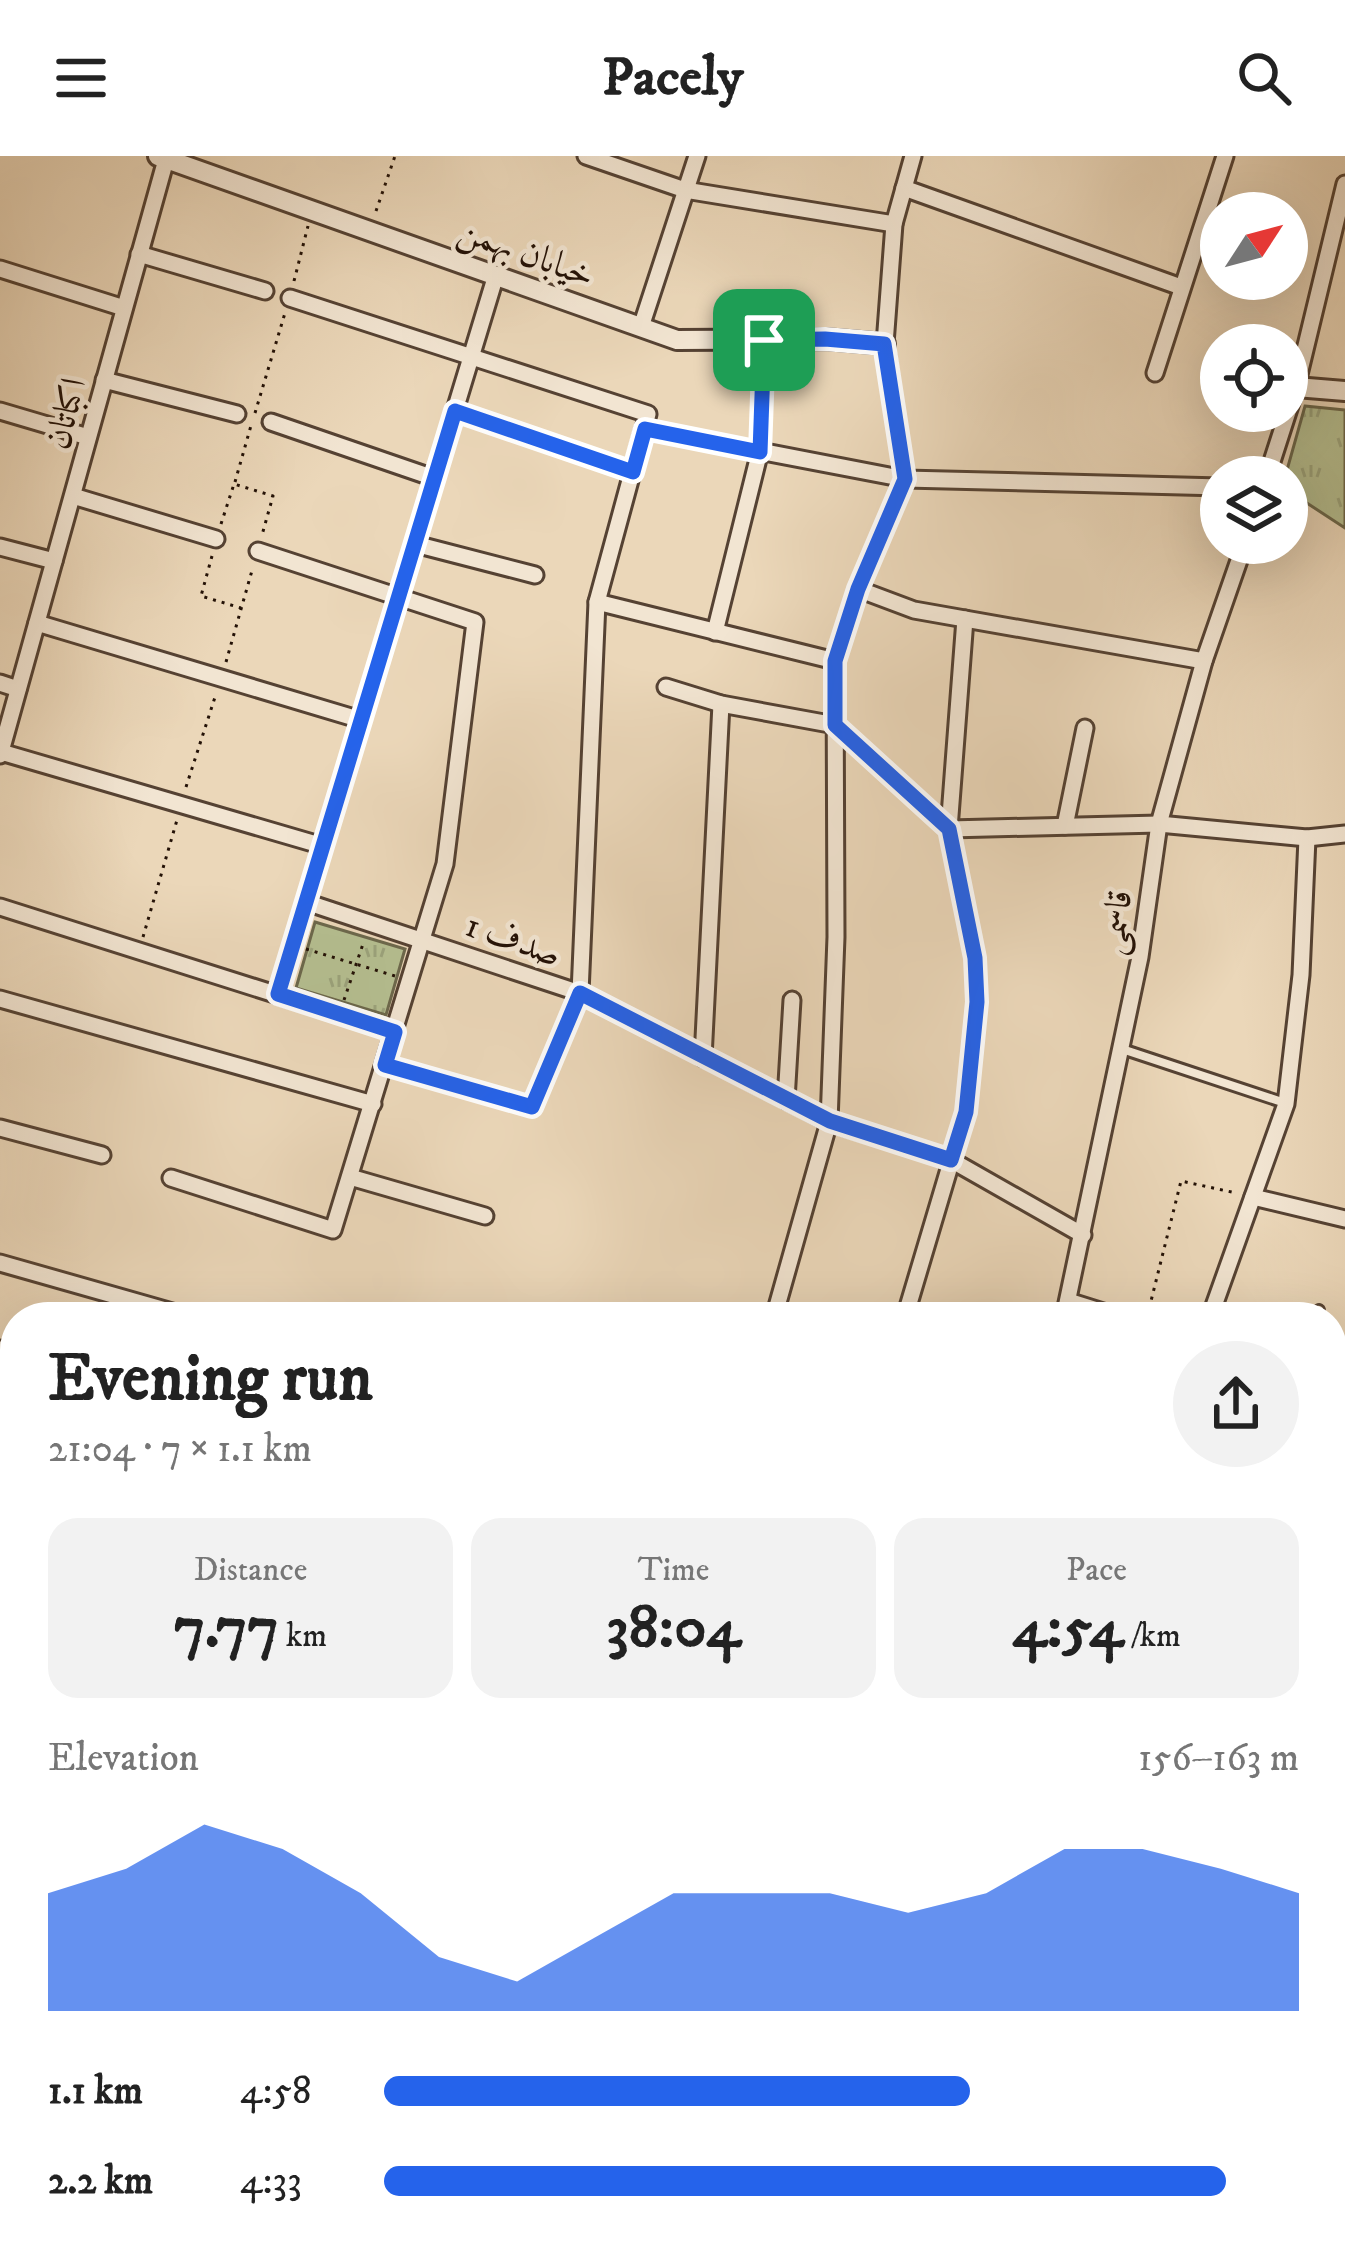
<!DOCTYPE html>
<html lang="en">
<head>
<meta charset="utf-8">
<style>
	body { margin:0; font-family:"IM FELL DW Pica",Amiri,serif; background:#f2f2f2; color:#222; height:100vh; display:flex; flex-direction:column; font-size:45px; white-space:nowrap }
	* { box-sizing:border-box; margin:0 }
	p { font-size:39px; color:#767676 }
	.icon { flex:none; width:66px; height:66px; fill:none; stroke:currentColor; stroke-width:2; stroke-linecap:round; stroke-linejoin:round }
	.map { position:relative; flex:1; overflow:hidden }
	.details { position:absolute; left:0px; top:1146px; width:1347px; height:948px; display:flex; flex-direction:column; background:#fff; border-radius:48px 48px 0 0; box-shadow:0 12px 48px #0002 }
	.details>* { flex:none }
	.needle { width:78px; rotate:54deg }
	.fabs { position:absolute; left:1200px; top:36px; display:grid; gap:24px }
	.fabs a { display:grid; place-items:center; width:108px; height:108px; border-radius:50%; background:#fff; box-shadow:0 12px 48px #0002; font-size:60px }
	.pin { position:absolute; display:grid; place-items:center; width:102px; height:102px; color:#fff; margin:-51px; border-radius:24px; box-shadow:0 6px 18px #0006 }
	.round { display:grid; place-items:center; flex:none; width:126px; height:126px; border-radius:63px; background:#f2f2f2 }
	.head { display:flex; align-items:center; justify-content:space-between; height:204px; padding:0 48px }
	h1 { font-size:66px; font-weight:700; line-height:90px }
	.figures { display:grid; grid-template-columns:repeat(3,1fr); gap:18px; height:204px; padding:12px 48px }
	.figures div { display:grid; align-content:center; border-radius:30px; background:#f2f2f2; text-align:center }
	.figures b { font-size:60px; font-weight:700 }
	.figures small { font-size:33px; font-weight:400 }
	.figures p { font-size:33px }
	.chart { height:336px; padding:24px 48px }
	.chart p { display:flex; justify-content:space-between }
	.chart svg { width:100%; height:216px; margin-top:12px; fill:#2563eb; opacity:.7 }
	ul { padding:0 48px; list-style:none; font-size:39px }
	li { display:grid; grid-template-columns:192px 144px 1fr; align-items:center; height:90px }
	li i { height:30px; border-radius:15px; background:#2563eb }
	header { display:flex; justify-content:space-between; align-items:center; height:156px; padding:0 48px; background:#fff; font-size:54px; font-weight:700 }
	.map>svg:first-child { display:block }
	.park { fill:url(#park-tufts); stroke:#6c684c; stroke-width:3 }
	.lines { fill:none; stroke-linecap:round; stroke-linejoin:round }
	.service-casing { stroke:#554233; stroke-width:14 }
	.minor-casing { stroke:#554233; stroke-width:21 }
	.tertiary-casing { stroke:#554233; stroke-width:24 }
	.secondary-casing { stroke:#231106; stroke-width:27 }
	.primary-casing { stroke:#231106; stroke-width:30 }
	.path { stroke:#231106; stroke-width:3; stroke-dasharray:3 6; stroke-linecap:butt }
	.service { stroke:#f2e5d2; stroke-width:8 }
	.minor { stroke:#f2e5d2; stroke-width:15 }
	.tertiary { stroke:#f2e5d2; stroke-width:18 }
	.secondary { stroke:#f2e5d2; stroke-width:21 }
	.primary { stroke:#ebd7b9; stroke-width:24 }
	.route-casing { stroke:#fff; stroke-width:24 }
	.route { stroke:#2563eb; stroke-width:15 }
	.labels { text-anchor:middle; stroke-width:9; stroke-linejoin:round; paint-order:stroke }
	.street-label { font-size:36px; fill:#231106; stroke:#f2e5d2 }
</style>
</head>
<body>
<header><svg class="icon" aria-label="menu" viewBox="0 0 24 24"><path d="M4 6h16M4 12h16M4 18h16"/></svg>Pacely<svg class="icon" aria-label="search" viewBox="0 0 24 24"><circle cx="10" cy="10" r="6"/><path d="M15 15l6 6"/></svg></header>
<div class="map">
<svg width="1345" height="2094" viewBox="0 0 1345 2094">
	<defs>
		<pattern id="park-tufts" width="24" height="20" patternUnits="userSpaceOnUse" patternTransform="scale(3)"><rect width="24" height="20" fill="#b5bf91"/><path d="M3 7l-1-3M5 7V3M7 7l1-3M15 17l-1-3M17 17v-4M19 17l1-3" fill="none" stroke="#9ba37c"/></pattern>
	</defs>
	<rect width="100%" height="100%" fill="#ebd7b9"/>
	<filter id="stains"><feTurbulence type="fractalNoise" baseFrequency=".00167" numOctaves="4"/><feColorMatrix values="0 0 0 0 .2 0 0 0 0 .09 0 0 0 0 .02 0 0 0 .5 -.17"/></filter>
	<radialGradient id="worn" r=".72"><stop offset=".6" stop-color="#630" stop-opacity="0"/><stop offset="1" stop-color="#630" stop-opacity=".3"/></radialGradient>
	<g class="park">
		<path d="M1305 250 1345 254V372L1287 334 1285 321Z"/>
		<path d="M315 766 405 793 386 859 296 832Z"/>
	</g>
	<g class="lines">
		<defs>
			<g id="service">
				<path d="M1122 893 1285 947"/>
				<path d="M1315 1161 1319 1154"/>
				<path d="M1332 1206 1341 1207"/>
				<path d="M1332 1297 1345 1295"/>
				<path d="M1332 1326 1345 1344"/>
				<path d="M1332 1429 1345 1426"/>
			</g>
			<g id="minor">
				<path d="M586 0 685 34 894 68"/>
				<path d="M904 32 1181 131"/>
				<path d="M139 98 265 135"/>
				<path d="M0 113 124 152"/>
				<path d="M290 142 648 258 597 446 580 837"/>
				<path d="M641 171 697 0"/>
				<path d="M1155 217 1225 0"/>
				<path d="M104 224 237 258"/>
				<path d="M0 255 88 281"/>
				<path d="M455 255 633 316"/>
				<path d="M271 266 434 322"/>
				<path d="M645 273 905 323 1221 331"/>
				<path d="M1267 321 1296 231 1345 28"/>
				<path d="M73 340 216 383"/>
				<path d="M415 388 535 419"/>
				<path d="M0 391 54 405"/>
				<path d="M858 433 914 454 1204 505"/>
				<path d="M597 446 835 505"/>
				<path d="M37 467 361 564"/>
				<path d="M715 476 760 295 764 185"/>
				<path d="M0 527 18 533"/>
				<path d="M666 531 721 548 835 569"/>
				<path d="M835 569 949 673 1159 668 1307 682 1345 678"/>
				<path d="M1 596 323 690"/>
				<path d="M0 599 167 0"/>
				<path d="M1065 670 1085 572"/>
				<path d="M306 746 580 837 829 966 951 1004 1083 1079"/>
				<path d="M0 751 395 876"/>
				<path d="M278 837 496 119"/>
				<path d="M0 843 373 948"/>
				<path d="M703 902 721 548"/>
				<path d="M385 909 532 951"/>
				<path d="M786 944 792 844"/>
				<path d="M0 972 102 999"/>
				<path d="M350 1021 485 1060"/>
				<path d="M171 1022 333 1074 445 708 475 466 258 395"/>
				<path d="M1253 1041 1345 1063"/>
				<path d="M0 1107 190 1161"/>
				<path d="M1068 1145 1119 1161"/>
				<path d="M774 1161 829 966 836 781 835 505 858 433 905 323 885 188 894 68 913 0"/>
				<path d="M905 1161 966 956 977 846 975 802 949 673 965 463"/>
				<path d="M1064 1161 1140 801 1159 668 1204 505 1245 387"/>
				<path d="M1210 1161 1286 948 1301 819 1307 682"/>
				<path d="M0 1193 15 1197"/>
				<path d="M1332 1928 1345 1858"/>
				<path d="M502 2094 505 2079"/>
				<path d="M595 2094 612 2079"/>
				<path d="M761 2094 763 2079"/>
				<path d="M922 2094 924 2079"/>
				<path d="M1052 2094 1053 2079"/>
				<path d="M1208 2094 1209 2079"/>
				<path d="M1309 2094 1311 2079"/>
			</g>
			<g id="tertiary">
				<path d="M158 0 677 184 825 183 885 188"/>
				<path d="M1296 231 1345 235"/>
			</g>
			<g id="secondary">
				<path d="M0 1405 15 1406"/>
				<path d="M0 1442 15 1453"/>
			</g>
			<g id="primary">
				<path d="M0 1458 15 1460"/>
				<path d="M0 1509 15 1511"/>
				<path d="M1332 1607 1345 1609"/>
				<path d="M1332 1639 1345 1640"/>
			</g>
		</defs>
		<use href="#service" class="service-casing"/>
		<use href="#minor" class="minor-casing"/>
		<use href="#tertiary" class="tertiary-casing"/>
		<use href="#secondary" class="secondary-casing"/>
		<use href="#primary" class="primary-casing"/>
		<g class="path">
			<path d="M376 55 395 0"/>
			<path d="M294 125 308 70"/>
			<path d="M255 257 285 157"/>
			<path d="M235 326 252 266"/>
			<path d="M221 368 234 328 273 340 262 379"/>
			<path d="M212 400 201 440 241 452"/>
			<path d="M226 506 253 411"/>
			<path d="M186 631 216 538"/>
			<path d="M143 781 177 664"/>
			<path d="M306 793 395 820"/>
			<path d="M344 844 364 785"/>
			<path d="M537 938 573 853"/>
			<path d="M1147 1161 1181 1025 1236 1037"/>
			<path d="M0 2046 15 2048"/>
			<path d="M313 2079H317L316 2094"/>
			<path d="M138 2094 139 2079"/>
			<path d="M256 2094V2079"/>
		</g>
		<use href="#service" class="service"/>
		<use href="#minor" class="minor"/>
		<use href="#tertiary" class="tertiary"/>
		<use href="#secondary" class="secondary"/>
		<use href="#primary" class="primary"/>
	</g>
	<g class="lines">
		<defs>
			<path id="route" d="M825 183 884 188 905 323 858 433 835 505V569L949 673 975 802 977 846 966 956 951 1004 830 965 580 837 532 951 385 909 395 876 278 838 455 255 633 316 645 273 760 296 764 184Z"/>
		</defs>
		<use href="#route" class="route-casing"/>
		<use href="#route" class="route"/>
	</g>
	<g class="labels">
		<g class="street-label">
			<text transform="translate(527 95) rotate(20)" y="13">خیابان بهمن</text>
			<text transform="translate(64 257) rotate(-75)" y="13">اکباتان</text>
			<text transform="translate(1114 766) rotate(-81)" y="13">قاسمی</text>
			<text transform="translate(514 782) rotate(19)" y="13">صدف 1</text>
		</g>
	</g>
	<rect width="100%" height="100%" filter="url(#stains)"/>
	<rect width="100%" height="100%" fill="url(#worn)"/>
</svg>
<div class="fabs">
<a><svg class="needle" viewBox="-14 -14 28 28"><path d="M0-13l5 13h-10z" fill="#e53935"/><path d="M0 13l5-13h-10z" fill="#767676"/></svg></a>
<a><svg class="icon" aria-label="locate" viewBox="0 0 24 24"><circle cx="12" cy="12" r="6"/><path d="M12 2v4M12 18v4M2 12h4M18 12h4"/></svg></a>
<a><svg class="icon" aria-label="layers" viewBox="0 0 24 24"><path d="M12 4l9 5-9 5-9-5zM3 14l9 5 9-5"/></svg></a>
</div>
<div class="pin" style="left:764px;top:184px;background:#1e9e55"><svg class="icon" aria-label="arrive" viewBox="0 0 24 24"><path d="M6 21V4h12l-3 4 3 4H6"/></svg></div>
<section class="details">
<div class="head"><div><h1>Evening run</h1><p>21:04 · 7 × 1.1 km</p></div><a class="round"><svg class="icon" aria-label="share" viewBox="0 0 24 24"><path d="M12 15V3M7 8l5-5 5 5M5 13v7h14v-7"/></svg></a></div>
<div class="figures">
<div><p>Distance</p><b>7.77<small> km</small></b></div>
<div><p>Time</p><b>38:04</b></div>
<div><p>Pace</p><b>4:54<small> /km</small></b></div>
</div>
<div class="chart"><p><span>Elevation</span>156–163 m</p>
<svg viewBox="0 0 160 44" preserveAspectRatio="none"><path d="M0 44V20L10 15L20 6L30 11L40 20L50 33L60 38L70 29L80 20L90 20L100 20L110 24L120 20L130 11L140 11L150 15L160 20V44z"/></svg>
</div>
<ul>
<li><b>1.1 km</b>4:58<i style="width:64%"></i></li>
<li><b>2.2 km</b>4:33<i style="width:92%"></i></li>
</ul>
</section>
</div>
</body>
</html>
